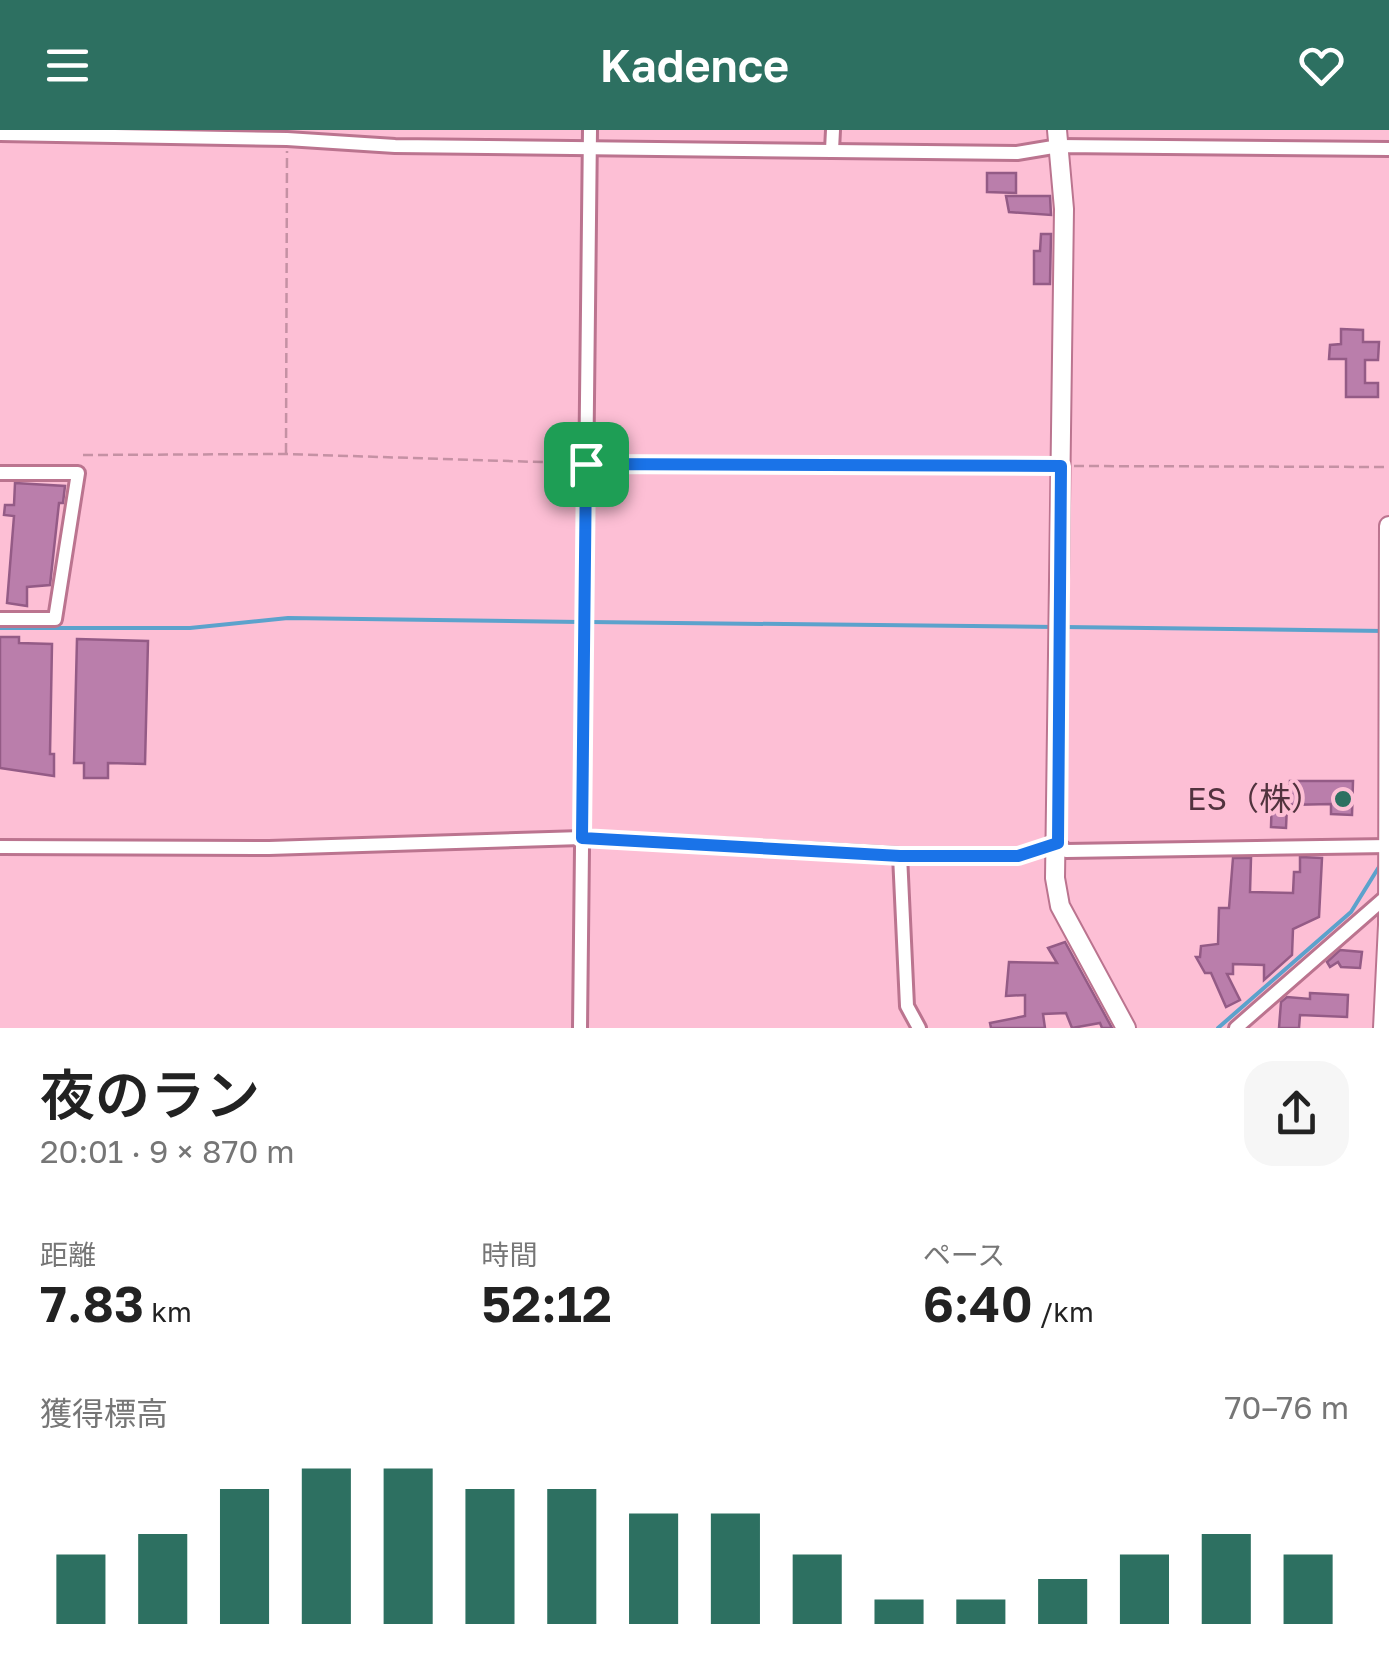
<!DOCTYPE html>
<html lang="ja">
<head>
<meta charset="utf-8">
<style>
	body { margin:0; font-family:"Golos Text","Noto Sans JP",sans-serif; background:#f6f6f6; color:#222; height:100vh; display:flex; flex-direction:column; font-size:38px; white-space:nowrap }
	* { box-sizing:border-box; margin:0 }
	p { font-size:32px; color:#767676 }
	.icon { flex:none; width:55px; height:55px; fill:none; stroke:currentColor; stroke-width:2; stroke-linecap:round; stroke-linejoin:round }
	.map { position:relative; height:898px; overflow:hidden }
	.side { display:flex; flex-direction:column; background:#fff; flex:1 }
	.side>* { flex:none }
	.pin { position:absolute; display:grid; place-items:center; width:85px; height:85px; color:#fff; margin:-42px; border-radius:20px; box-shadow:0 5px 15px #0006 }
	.round { display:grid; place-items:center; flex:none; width:105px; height:105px; border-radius:30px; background:#f6f6f6 }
	.summary { display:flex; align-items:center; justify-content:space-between; height:170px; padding:0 40px }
	h1 { font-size:55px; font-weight:600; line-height:75px }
	.figures { display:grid; grid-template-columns:repeat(3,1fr); gap:15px; height:170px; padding:10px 40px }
	.figures div { display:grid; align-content:center }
	.figures b { font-size:50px; font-weight:600 }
	.figures small { font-size:28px; font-weight:400 }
	.figures p { font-size:28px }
	.chart { height:280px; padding:20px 40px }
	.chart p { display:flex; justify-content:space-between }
	.chart svg { width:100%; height:180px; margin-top:10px; stroke:#2d7061; stroke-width:6 }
	header { display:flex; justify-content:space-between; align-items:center; height:130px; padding:0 40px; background:#2d7061; color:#fff; font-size:45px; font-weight:600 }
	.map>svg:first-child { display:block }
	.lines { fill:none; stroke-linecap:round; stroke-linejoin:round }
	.stream { stroke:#5ca2cc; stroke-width:4 }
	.building { fill:#ba7eab; stroke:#945b86; stroke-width:2.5 }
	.street-casing { stroke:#bb748f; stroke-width:18 }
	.secondary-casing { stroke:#bb748f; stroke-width:22 }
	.path { stroke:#c591a4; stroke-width:2.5; stroke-dasharray:10 5; stroke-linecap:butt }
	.street { stroke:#fff; stroke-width:12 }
	.secondary { stroke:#fff; stroke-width:18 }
	.route-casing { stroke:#fff; stroke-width:20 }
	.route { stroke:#1a73e8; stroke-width:12 }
	.poi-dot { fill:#2d7061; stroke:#fdbfd5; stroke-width:4 }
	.labels { text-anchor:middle; stroke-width:8; stroke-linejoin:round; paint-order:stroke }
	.poi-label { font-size:32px; fill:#51333e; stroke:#fdbfd5; text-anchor:end }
</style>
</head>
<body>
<header><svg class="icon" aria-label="menu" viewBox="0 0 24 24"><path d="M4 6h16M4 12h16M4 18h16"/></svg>Kadence<svg class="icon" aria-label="heart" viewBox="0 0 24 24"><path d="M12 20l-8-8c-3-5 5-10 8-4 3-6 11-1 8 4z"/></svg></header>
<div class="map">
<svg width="1389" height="898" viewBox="0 0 1389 898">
	<rect width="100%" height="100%" fill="#fdbfd5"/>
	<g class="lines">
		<g class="stream">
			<path d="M589 492 1055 497"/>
			<path d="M1064 497 1385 501"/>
			<path d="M0 498H190L288 488 580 492"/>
			<path d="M1218 898 1351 782 1382 732"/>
		</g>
	</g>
	<g class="building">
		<path d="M987 43H1016V63L987 62Z"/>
		<path d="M1006 66H1050L1051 85 1009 82Z"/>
		<path d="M1041 104H1051L1050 154H1034V121H1040Z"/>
		<path d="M1341 199 1363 200V212H1379L1378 230H1365V253H1378V267H1346V229H1329L1330 215 1341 214Z"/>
		<path d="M15 353 65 356 63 373H59L50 455 27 457V476L7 473 14 386 4 385 5 375H14Z"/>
		<path d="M0 507H19V513L52 514 50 624H54V646L0 638Z"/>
		<path d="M77 509 148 511 145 634 108 633V648H84V633H74Z"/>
		<path d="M1290 651H1353L1352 685 1331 684V674L1287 675 1286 698 1271 697 1272 663H1289Z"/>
		<path d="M1300 727 1322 728 1319 787 1293 799 1292 825 1264 850V835L1233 834V844H1227L1240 870 1226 877 1211 843H1205L1196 827H1200L1201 816 1218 814 1219 778H1229L1233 728H1251L1250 762 1293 763 1294 742H1300Z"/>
		<path d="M1065 812 1112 898H1102L1100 893 1072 898 1066 883 1043 884 1045 898H991L990 893 1025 886V865L1006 866 1009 832 1057 833 1048 818Z"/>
		<path d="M1340 820 1362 822 1360 838 1341 837 1338 832 1330 837 1327 832Z"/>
		<path d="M1310 863 1348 865 1347 887 1300 885 1299 898H1279L1281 872 1287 867 1310 869Z"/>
	</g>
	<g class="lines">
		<defs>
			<g id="street">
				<path d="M0 4 287 9 395 16 1017 23 1059 16 1389 19"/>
				<path d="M832 20 833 0"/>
				<path d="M0 343H78L55 489H0"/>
				<path d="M0 717 269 718 582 708 900 725 1018 726 1058 713 1066 721 1389 716"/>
				<path d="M900 725 907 876 919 898"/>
				<path d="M580 898 590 0"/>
				<path d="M1236 898 1387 766"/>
			</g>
			<g id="secondary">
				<path d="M1057 0 1064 79 1055 748 1060 776 1126 898"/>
				<path d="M1383 898 1388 795 1389 396"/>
			</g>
		</defs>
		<use href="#street" class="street-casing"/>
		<use href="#secondary" class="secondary-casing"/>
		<g class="path">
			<path d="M286 323 287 21"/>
			<path d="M83 325 286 324 571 333"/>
			<path d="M599 334 1046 336"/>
			<path d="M1074 336 1389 337"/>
		</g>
		<use href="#street" class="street"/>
		<use href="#secondary" class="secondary"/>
	</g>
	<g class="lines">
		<defs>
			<path id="route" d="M586 334 1061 336 1058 713 1018 726H900L582 708Z"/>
		</defs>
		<use href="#route" class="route-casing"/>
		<use href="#route" class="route"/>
	</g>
	<circle class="poi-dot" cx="1343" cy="669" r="10"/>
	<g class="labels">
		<g class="poi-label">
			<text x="1323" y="680">ES（株）</text>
		</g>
	</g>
</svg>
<div class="pin" style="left:586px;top:334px;background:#1e9e55"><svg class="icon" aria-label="arrive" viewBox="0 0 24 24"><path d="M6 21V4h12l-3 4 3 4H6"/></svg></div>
</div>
<section class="side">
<div class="summary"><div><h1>夜のラン</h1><p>20:01 · 9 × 870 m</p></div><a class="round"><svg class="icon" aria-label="share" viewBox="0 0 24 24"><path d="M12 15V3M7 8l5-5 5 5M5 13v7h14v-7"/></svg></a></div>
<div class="figures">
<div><p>距離</p><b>7.83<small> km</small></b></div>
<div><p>時間</p><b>52:12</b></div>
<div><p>ペース</p><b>6:40<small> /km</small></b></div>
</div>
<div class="chart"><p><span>獲得標高</span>70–76 m</p>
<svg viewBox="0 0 160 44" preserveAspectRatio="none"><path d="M5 44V27M15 44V22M25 44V11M35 44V6M45 44V6M55 44V11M65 44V11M75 44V17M85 44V17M95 44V27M105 44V38M115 44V38M125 44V33M135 44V27M145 44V22M155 44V27"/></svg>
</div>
</section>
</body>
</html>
